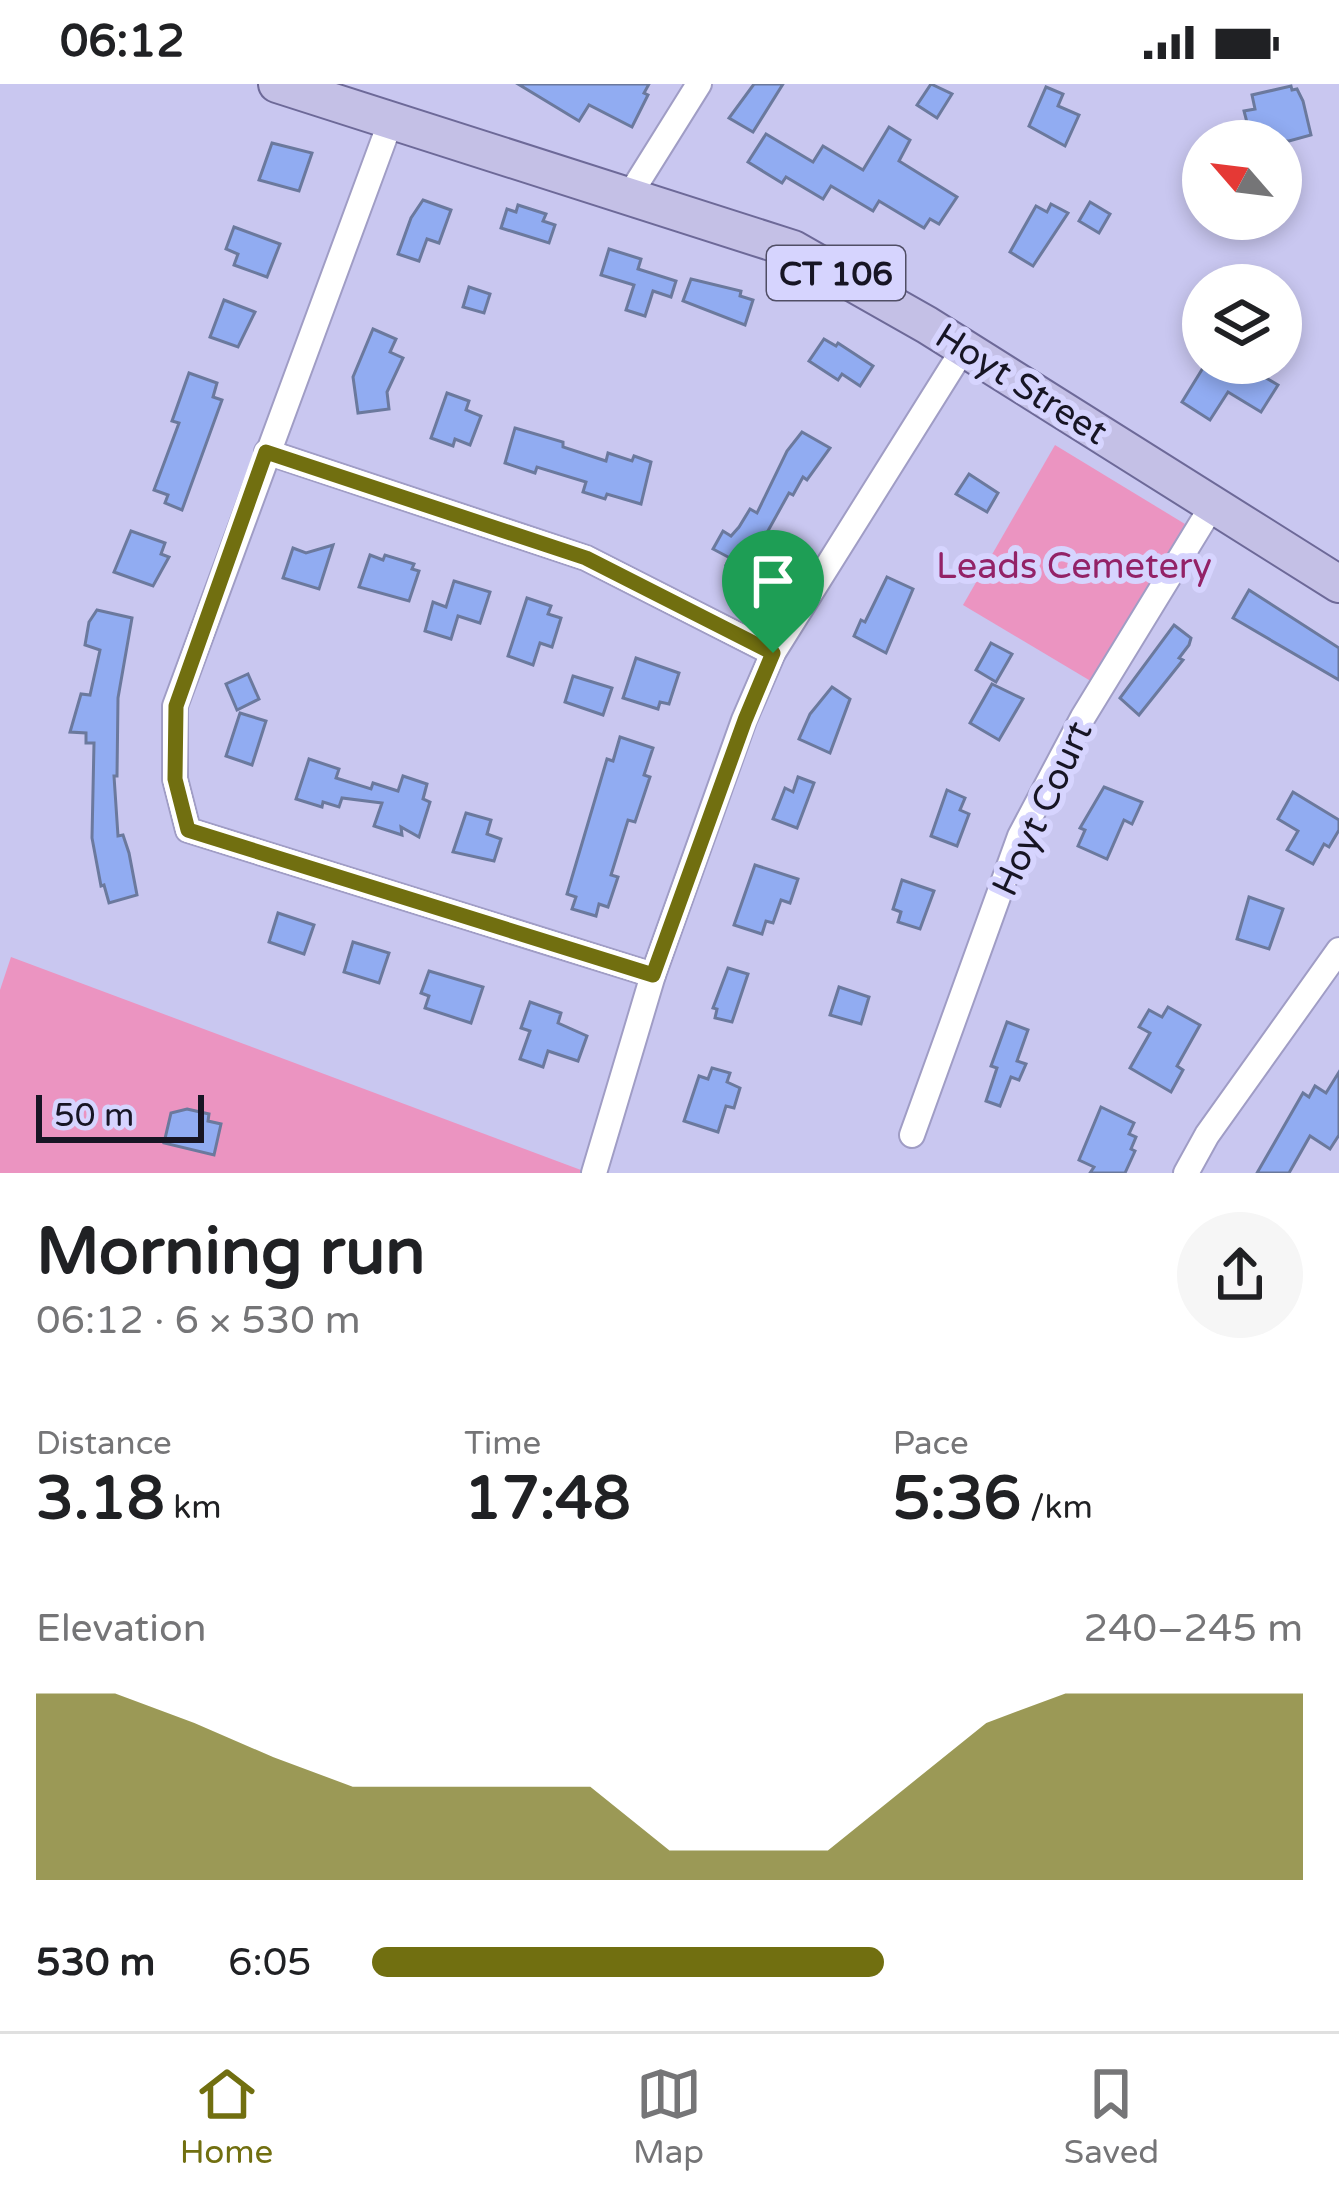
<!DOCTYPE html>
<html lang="en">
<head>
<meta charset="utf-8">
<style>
	body { margin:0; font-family:"Varela Round",sans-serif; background:#f6f6f6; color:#202124; height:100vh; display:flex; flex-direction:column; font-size:45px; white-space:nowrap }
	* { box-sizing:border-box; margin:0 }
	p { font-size:39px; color:#757577 }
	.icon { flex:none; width:66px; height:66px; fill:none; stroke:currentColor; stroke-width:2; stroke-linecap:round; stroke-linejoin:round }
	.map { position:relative; height:1089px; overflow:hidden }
	.drawer { display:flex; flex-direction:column; background:#fff; flex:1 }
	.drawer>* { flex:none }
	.needle { width:78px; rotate:298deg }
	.tools { position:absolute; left:1182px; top:36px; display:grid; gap:24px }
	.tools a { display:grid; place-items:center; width:120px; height:120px; border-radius:50%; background:#fff; box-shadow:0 6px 18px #0003; font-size:60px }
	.scale { position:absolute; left:36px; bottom:30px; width:168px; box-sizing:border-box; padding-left:12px; border:6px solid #171524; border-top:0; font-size:33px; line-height:42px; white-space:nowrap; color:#171524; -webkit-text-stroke:9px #d6d4fe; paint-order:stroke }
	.pin { position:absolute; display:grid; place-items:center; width:102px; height:102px; color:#fff; margin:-123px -51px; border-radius:50% 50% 50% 0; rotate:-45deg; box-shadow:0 0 12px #0007 }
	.pin .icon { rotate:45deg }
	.round { display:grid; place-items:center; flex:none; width:126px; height:126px; border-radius:63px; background:#f6f6f6 }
	.headline { display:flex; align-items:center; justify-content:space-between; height:204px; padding:0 36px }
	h1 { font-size:66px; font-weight:700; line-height:90px }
	.stats { display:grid; grid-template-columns:repeat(3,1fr); gap:18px; height:204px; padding:12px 36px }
	.stats div { display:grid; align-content:center }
	.stats b { font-size:60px; font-weight:700 }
	.stats small { font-size:33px; font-weight:400 }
	.stats p { font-size:33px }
	.chart { height:336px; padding:24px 36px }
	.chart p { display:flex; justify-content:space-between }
	.chart svg { width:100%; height:216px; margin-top:12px; fill:#716f10; opacity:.7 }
	ul { padding:0 36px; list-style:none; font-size:39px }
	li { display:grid; grid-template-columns:192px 144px 1fr; align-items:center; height:90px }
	li i { height:30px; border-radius:15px; background:#716f10 }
	.status { display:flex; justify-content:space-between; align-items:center; height:84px; padding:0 60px; background:#fff; direction:ltr }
	.status svg { height:33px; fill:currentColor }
	.tab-bar { display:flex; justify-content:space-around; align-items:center; height:168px; border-top:3px solid #e0e0e0; background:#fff; font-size:33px; color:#757577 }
	.tab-bar a { display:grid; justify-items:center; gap:6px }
	.tab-bar .on { color:#716f10 }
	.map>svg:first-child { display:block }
	.green { fill:#eb94c1 }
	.building { fill:#91acf2; stroke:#6b799d; stroke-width:3 }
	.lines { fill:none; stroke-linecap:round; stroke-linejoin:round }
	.street-casing { stroke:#a09dc5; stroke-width:28 }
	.primary-casing { stroke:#6d6998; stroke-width:40 }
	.street { stroke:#fff; stroke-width:24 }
	.primary { stroke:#c4c0e6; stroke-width:36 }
	.route-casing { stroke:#fff; stroke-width:24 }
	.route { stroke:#716f10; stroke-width:15 }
	.labels { text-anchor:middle; stroke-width:12; stroke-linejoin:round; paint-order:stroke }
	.shield { fill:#d6d4fe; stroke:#504e65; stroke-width:3 }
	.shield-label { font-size:33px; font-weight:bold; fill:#171524 }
	.street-label { font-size:36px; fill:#171524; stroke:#d6d4fe }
	.park-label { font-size:36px; fill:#932267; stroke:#d6d4fe }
</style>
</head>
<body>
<div class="status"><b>06:12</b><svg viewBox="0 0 49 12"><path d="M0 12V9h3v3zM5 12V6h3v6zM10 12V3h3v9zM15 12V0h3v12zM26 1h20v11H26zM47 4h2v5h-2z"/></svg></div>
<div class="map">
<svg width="1339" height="1089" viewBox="0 0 1339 1089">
	<rect width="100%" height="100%" fill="#c9c7f0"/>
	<g class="green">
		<path d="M1055 361 1185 440 1094 599 963 521Z"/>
		<path d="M11 873 589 1089H0V906Z"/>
	</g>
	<g class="building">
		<path d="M518 0H649L644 9 648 11 632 43 589 21 579 37Z"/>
		<path d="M754 0H783L753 48 729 34Z"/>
		<path d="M931 0 952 10 937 34 917 21Z"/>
		<path d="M1291 2 1292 6 1297 5 1303 17 1311 51 1289 57H1270L1268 50 1251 54 1244 27 1255 25 1252 11Z"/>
		<path d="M1046 3 1063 10 1058 22 1079 31 1065 62 1029 42Z"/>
		<path d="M889 43 910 56 899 77 957 113 939 140 930 135 924 144 879 117 873 127 831 102 823 115 786 93 782 99 748 78 766 50 813 78 823 62 863 86Z"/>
		<path d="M272 59 312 69 299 107 259 96Z"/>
		<path d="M423 116 451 126 439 159 427 155 419 177 398 170 411 134Z"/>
		<path d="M1090 118 1110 130 1099 149 1079 137Z"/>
		<path d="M1051 120 1068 129 1033 182 1010 168 1036 122 1047 128Z"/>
		<path d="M518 121 546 130 543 137 555 141 549 159 501 144 507 125 516 128Z"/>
		<path d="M234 143 280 160 267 193 234 181 238 170 226 165Z"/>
		<path d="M609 165 641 175 638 185 676 197 671 213 653 207 645 232 626 226 634 201 601 191Z"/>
		<path d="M691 195 741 207 740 212 753 216 745 241 683 217Z"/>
		<path d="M469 203 490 210 484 229 463 223Z"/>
		<path d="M224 216 255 228 238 263 210 253Z"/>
		<path d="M373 245 396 255 390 268 403 274 387 308 389 325 358 329 353 293Z"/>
		<path d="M824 255 836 262 838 259 873 282 860 302 842 290 838 296 809 277Z"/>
		<path d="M1206 279H1241L1278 301 1261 328 1228 308 1210 336 1182 318Z"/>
		<path d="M189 289 217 299 213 313 222 316 182 426 165 419 168 411 154 406 179 339 172 337Z"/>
		<path d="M447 309 469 317 466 326 481 332 470 361 455 355 453 362 431 354Z"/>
		<path d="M515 344 563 358V363L606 377 608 369 632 377 634 372 651 378 641 420 607 410 605 415 583 408 586 398 537 383 535 389 505 379Z"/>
		<path d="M802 348 830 364 807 396 803 393 793 411 789 409 759 463 770 469 759 490 749 497 726 481 730 474 713 465 723 447 731 452 739 443 750 425 757 429 787 367Z"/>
		<path d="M969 390 998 409 987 428 956 410Z"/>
		<path d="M131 447 165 459 161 470 169 473 153 502 114 488Z"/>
		<path d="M333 461 319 505 283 494 293 464 306 469Z"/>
		<path d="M370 471 383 476 385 471 414 480 412 485 419 487 409 517 359 503Z"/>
		<path d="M887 493 913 505 886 569 854 552 861 536 865 538Z"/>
		<path d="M454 497 490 508 480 539 458 532 451 555 425 547 433 518 446 523Z"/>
		<path d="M1249 506 1339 564V596L1233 534Z"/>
		<path d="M527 514 551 522 548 530 561 534 552 563 540 559 533 581 508 572Z"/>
		<path d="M97 526 132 534 118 614 117 692H114L118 752 123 751 129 769 137 811 109 819 104 801 101 802 92 754 94 659H86V649L70 648 81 610 90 611 100 566 85 561 89 538Z"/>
		<path d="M1174 541 1191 554 1189 561 1179 574 1183 576 1139 631 1120 614Z"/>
		<path d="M991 559 1012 570 996 598 976 586Z"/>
		<path d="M636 574 679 589 669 620 660 618 658 625 623 614Z"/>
		<path d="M248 590 259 615 237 626 226 600Z"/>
		<path d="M573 592 612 604 603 631 565 618Z"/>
		<path d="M992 600 1023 615 999 656 970 639Z"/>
		<path d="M832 603 850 615 830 669 799 655 810 630Z"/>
		<path d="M240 629 266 637 252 681 226 672Z"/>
		<path d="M620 653 653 664 644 691 650 693 635 738 628 736 611 791 618 793 608 823 599 820 596 832 572 825 576 813 567 810 607 675 613 677Z"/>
		<path d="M309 675 339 685 336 694 371 705 373 699 398 707 403 692 427 700 423 715 430 718 419 753 401 743 402 751 374 742 382 719 342 714 339 723 323 718 322 723 296 715Z"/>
		<path d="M798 693 814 699 797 744 773 735 785 704 793 708Z"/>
		<path d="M1104 703 1142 718 1132 740 1124 736 1107 775 1078 762 1085 746 1080 744Z"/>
		<path d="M947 706 965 714 960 726 969 730 957 762 931 752Z"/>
		<path d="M1293 708 1339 736V746L1329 763 1324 760 1313 780 1287 766 1298 747 1278 735Z"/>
		<path d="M466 729 491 736 487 750 501 755 494 777 453 768Z"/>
		<path d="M755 781 798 795 790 819 781 816 773 839 766 837 762 850 734 841Z"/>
		<path d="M902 796 934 807 920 845 898 838 901 828 893 825Z"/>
		<path d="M1249 813 1283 825 1269 865 1237 855Z"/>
		<path d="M278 829 314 841 304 870 269 858Z"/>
		<path d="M353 858 389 869 379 899 344 888Z"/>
		<path d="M728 884 748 890 732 938 715 934 717 925 713 924Z"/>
		<path d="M429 887 483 903 471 939 425 924 429 912 421 909Z"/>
		<path d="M839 903 869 913 861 940 830 931Z"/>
		<path d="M530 918 561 929 558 939 587 952 578 977 548 967 543 983 520 975 530 947 521 944Z"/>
		<path d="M1168 923 1200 941 1177 982 1183 986 1171 1008 1130 984 1150 949 1139 943 1149 926 1162 933Z"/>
		<path d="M1007 938 1028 946 1017 977 1026 980 1019 996 1011 993 1000 1022 986 1017 997 984 991 982Z"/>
		<path d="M712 984 730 989 727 998 740 1004 734 1024 726 1022 718 1048 684 1037 699 992 708 995Z"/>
		<path d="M1339 988V1051L1330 1065 1310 1052 1289 1089H1257L1303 1009 1309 1013 1315 1002 1326 1009Z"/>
		<path d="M1101 1023 1134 1039 1129 1050 1136 1053 1131 1065 1135 1067 1125 1089H1090L1094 1083 1079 1076Z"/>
		<path d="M187 1025 209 1030 208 1037 221 1040 214 1071 164 1059 171 1029Z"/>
	</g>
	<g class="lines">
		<defs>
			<g id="street">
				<path d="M390 39 175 622V695L188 746 653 891"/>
				<path d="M629 112 699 0"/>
				<path d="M267 368 586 474 773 569"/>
				<path d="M912 1051 1020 752 1083 633 1214 419"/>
				<path d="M594 1089 653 891 744 636 773 569 964 264"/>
				<path d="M1186 1089 1207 1051 1339 866"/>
			</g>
			<path id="primary" d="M277 0 793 165 927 241 1339 500"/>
		</defs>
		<use href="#street" class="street-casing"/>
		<use href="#primary" class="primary-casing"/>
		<use href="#street" class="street"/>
		<use href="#primary" class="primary"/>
	</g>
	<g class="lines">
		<defs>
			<path id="route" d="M266 368 586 474 773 569 745 636 653 891 188 746 175 695 176 622Z"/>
		</defs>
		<use href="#route" class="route-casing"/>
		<use href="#route" class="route"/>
	</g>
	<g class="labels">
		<rect class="shield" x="767" y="162" width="138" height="54" rx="9"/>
		<g class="shield-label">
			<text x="836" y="201">CT 106</text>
		</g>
		<g class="street-label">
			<text transform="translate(1022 299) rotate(32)" y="13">Hoyt Street</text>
			<text transform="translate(1041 724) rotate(-65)" y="13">Hoyt Court</text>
		</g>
		<g class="park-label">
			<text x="1074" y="494">Leads Cemetery</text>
		</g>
	</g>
</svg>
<div class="tools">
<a><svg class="needle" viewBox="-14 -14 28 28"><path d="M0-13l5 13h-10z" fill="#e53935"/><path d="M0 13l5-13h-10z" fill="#757577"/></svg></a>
<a><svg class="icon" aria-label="layers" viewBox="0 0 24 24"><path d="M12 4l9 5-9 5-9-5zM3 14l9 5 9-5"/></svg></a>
</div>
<div class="scale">50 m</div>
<div class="pin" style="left:773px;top:569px;background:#1e9e55"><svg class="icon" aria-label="arrive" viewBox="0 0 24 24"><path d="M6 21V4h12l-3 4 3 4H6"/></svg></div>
</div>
<section class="drawer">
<div class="headline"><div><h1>Morning run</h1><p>06:12 · 6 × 530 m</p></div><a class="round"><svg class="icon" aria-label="share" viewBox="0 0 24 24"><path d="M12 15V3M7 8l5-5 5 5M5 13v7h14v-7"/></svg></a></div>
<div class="stats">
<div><p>Distance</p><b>3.18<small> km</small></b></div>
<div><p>Time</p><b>17:48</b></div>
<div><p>Pace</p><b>5:36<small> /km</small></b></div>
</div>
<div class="chart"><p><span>Elevation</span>240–245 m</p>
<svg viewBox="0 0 160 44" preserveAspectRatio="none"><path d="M0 44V6L10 6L20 12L30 19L40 25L50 25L60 25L70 25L80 38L90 38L100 38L110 25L120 12L130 6L140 6L150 6L160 6V44z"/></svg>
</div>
<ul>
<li><b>530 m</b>6:05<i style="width:55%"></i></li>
</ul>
</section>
<nav class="tab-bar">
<a class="on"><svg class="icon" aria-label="home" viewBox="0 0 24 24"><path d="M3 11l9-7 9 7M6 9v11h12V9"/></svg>Home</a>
<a><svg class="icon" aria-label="map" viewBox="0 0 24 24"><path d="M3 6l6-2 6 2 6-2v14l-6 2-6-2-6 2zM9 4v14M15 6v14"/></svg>Map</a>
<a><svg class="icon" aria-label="saved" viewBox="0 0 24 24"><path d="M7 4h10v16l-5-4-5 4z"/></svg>Saved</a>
</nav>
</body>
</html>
